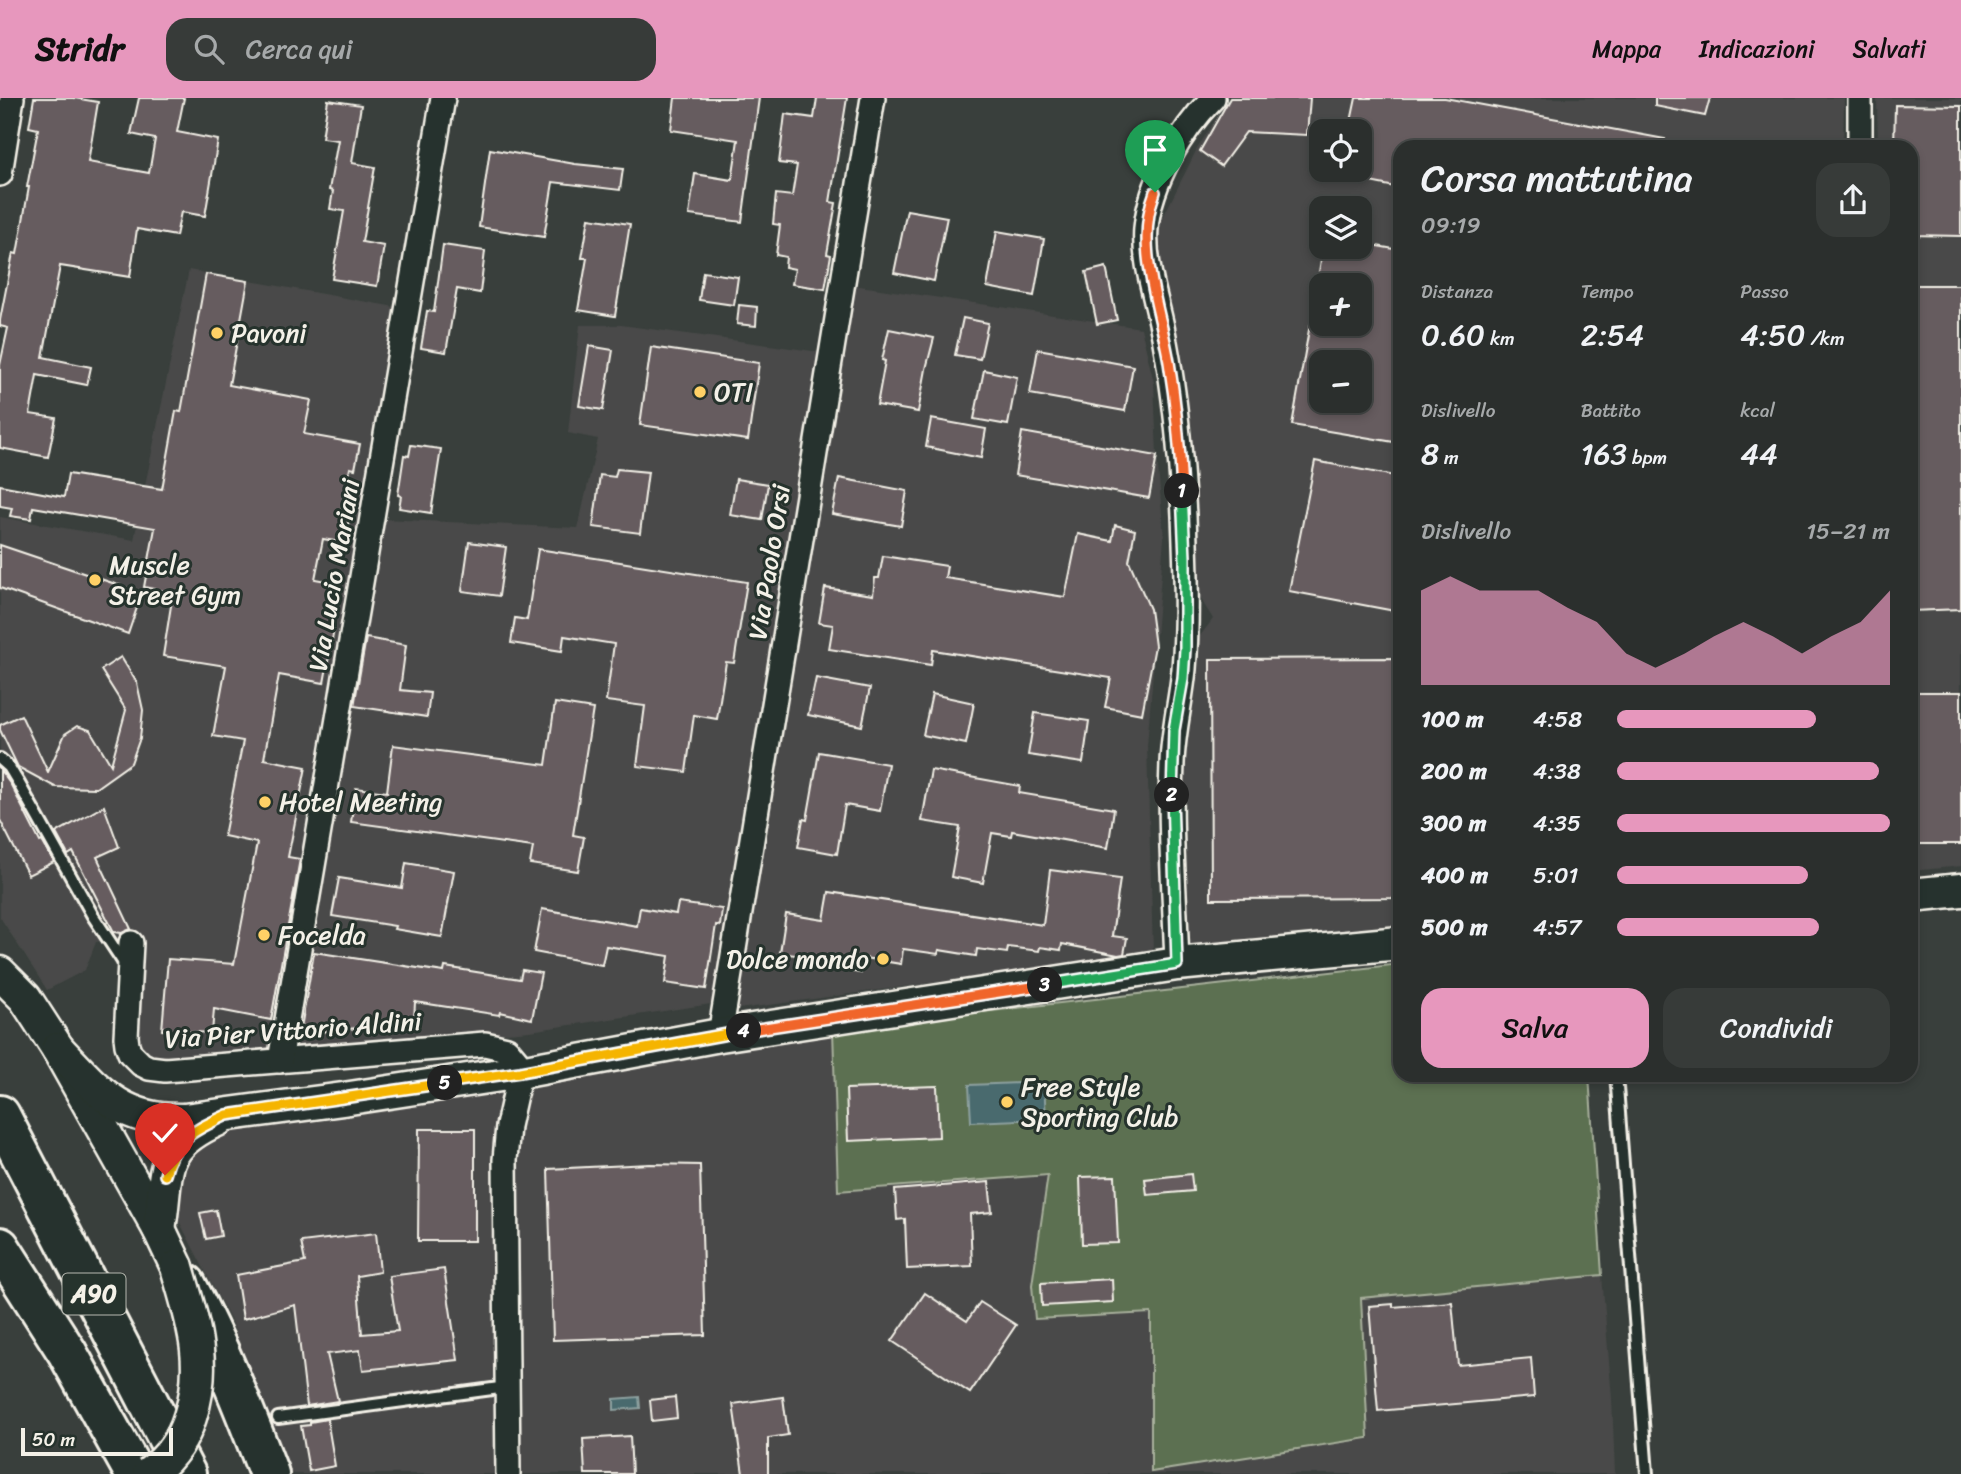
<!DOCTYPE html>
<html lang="it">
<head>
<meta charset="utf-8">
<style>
	body { margin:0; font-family:Sriracha,sans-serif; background:#373b39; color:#f1f3f6; height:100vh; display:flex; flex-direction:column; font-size:26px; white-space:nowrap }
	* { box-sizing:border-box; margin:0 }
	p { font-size:23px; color:#a6a9aa }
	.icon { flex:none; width:38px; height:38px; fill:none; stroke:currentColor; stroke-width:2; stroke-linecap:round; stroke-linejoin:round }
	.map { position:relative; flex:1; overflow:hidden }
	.drawer { position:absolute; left:1393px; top:42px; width:525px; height:942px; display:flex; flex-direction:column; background:#2b2f2d; border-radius:21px; box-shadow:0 4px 10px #0003,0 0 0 2px #474a49 }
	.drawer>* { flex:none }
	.fabs { position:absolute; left:1309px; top:21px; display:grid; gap:14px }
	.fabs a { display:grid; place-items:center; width:63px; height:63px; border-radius:14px; background:#2b2f2d; box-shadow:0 4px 10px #0003,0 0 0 2px #474a49; font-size:35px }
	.scale { position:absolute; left:21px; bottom:18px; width:152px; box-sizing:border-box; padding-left:7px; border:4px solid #f4f1e8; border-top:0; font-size:19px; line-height:24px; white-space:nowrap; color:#f4f1e8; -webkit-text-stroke:5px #26332d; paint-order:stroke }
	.pin { position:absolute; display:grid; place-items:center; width:60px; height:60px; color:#fff; margin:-72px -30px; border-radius:50% 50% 50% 0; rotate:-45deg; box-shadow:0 0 7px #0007 }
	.pin .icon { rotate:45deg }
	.km { position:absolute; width:35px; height:35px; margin:-18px; border-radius:50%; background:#222; color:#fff; font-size:19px; line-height:35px; text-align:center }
	.round { display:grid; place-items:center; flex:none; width:74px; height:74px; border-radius:21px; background:#373b39 }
	.overview { display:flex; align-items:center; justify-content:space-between; height:119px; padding:0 28px }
	h1 { font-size:38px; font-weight:600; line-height:52px }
	.figures { display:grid; grid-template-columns:repeat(3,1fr); gap:10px; height:119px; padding:7px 28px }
	.figures div { display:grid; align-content:center }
	.figures b { font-size:30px; font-weight:600 }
	.figures small { font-size:19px; font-weight:400 }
	.figures p { font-size:19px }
	.chart { height:196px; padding:14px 28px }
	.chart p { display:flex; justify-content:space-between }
	.chart svg { width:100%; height:126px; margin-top:7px; fill:#e797bd; opacity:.7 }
	.cta { display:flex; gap:14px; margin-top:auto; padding:14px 28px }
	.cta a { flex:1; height:80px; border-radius:21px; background:#e797bd; color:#111; font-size:28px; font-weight:600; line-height:80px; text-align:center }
	.cta a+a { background:#373b39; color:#f1f3f6 }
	ul { padding:0 28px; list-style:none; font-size:23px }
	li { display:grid; grid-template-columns:112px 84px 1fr; align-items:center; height:52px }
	li i { height:18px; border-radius:9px; background:#e797bd }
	header { display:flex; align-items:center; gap:42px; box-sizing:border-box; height:98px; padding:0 35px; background:#e797bd; color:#111 }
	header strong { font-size:33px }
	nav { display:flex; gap:38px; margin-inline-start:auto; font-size:24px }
	.search { width:490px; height:63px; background:#373b39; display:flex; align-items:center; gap:18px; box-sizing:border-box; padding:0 24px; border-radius:21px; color:#a6a9aa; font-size:26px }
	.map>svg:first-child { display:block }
	.built { fill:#494a49; fill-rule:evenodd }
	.green { fill:#5c6f51; stroke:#a8b09c; stroke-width:2 }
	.water { fill:#486a6e; stroke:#8da09f; stroke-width:2 }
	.building { fill:#665b5f; stroke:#f4f1e8; stroke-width:2; fill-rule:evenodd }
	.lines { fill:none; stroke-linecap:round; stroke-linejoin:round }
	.lane-casing { stroke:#f4f1e8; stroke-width:16 }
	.street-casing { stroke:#f4f1e8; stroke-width:28 }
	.secondary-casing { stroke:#f4f1e8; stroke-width:37 }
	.highway-casing { stroke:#f4f1e8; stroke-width:44 }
	.lane { stroke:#26332d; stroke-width:10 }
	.street { stroke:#26332d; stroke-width:23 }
	.secondary { stroke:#26332d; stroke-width:32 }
	.highway { stroke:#26332d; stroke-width:38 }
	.secondary-bridge-casing { stroke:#f4f1e8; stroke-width:37; stroke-linecap:butt }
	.secondary-bridge { stroke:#26332d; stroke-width:32 }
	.split-1-casing { stroke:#fff; stroke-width:14 }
	.split-2-casing { stroke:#fff; stroke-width:14 }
	.split-3-casing { stroke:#fff; stroke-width:14 }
	.split-4-casing { stroke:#fff; stroke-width:14 }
	.split-5-casing { stroke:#fff; stroke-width:14 }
	.split-6-casing { stroke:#fff; stroke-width:14 }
	.split-1 { stroke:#f0652b; stroke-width:9 }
	.split-2 { stroke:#22a559; stroke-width:9 }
	.split-3 { stroke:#22a559; stroke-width:9 }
	.split-4 { stroke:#f0652b; stroke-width:9 }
	.split-5 { stroke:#f5b400; stroke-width:9 }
	.split-6 { stroke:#f5b400; stroke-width:9 }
	.poi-dot { fill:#ffd166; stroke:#26332d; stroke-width:2.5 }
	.labels { text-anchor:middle; stroke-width:6; stroke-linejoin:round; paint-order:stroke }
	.shield { fill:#26332d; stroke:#b6b8b0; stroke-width:2 }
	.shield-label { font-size:24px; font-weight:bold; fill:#f4f1e8 }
	.poi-label { font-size:26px; fill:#f4f1e8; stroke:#26332d; text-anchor:start }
	.street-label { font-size:26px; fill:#f4f1e8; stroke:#26332d }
</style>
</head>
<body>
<header>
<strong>Stridr</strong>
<div class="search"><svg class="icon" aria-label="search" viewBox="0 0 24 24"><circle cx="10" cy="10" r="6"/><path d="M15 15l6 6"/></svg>Cerca qui</div>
<nav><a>Mappa</a><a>Indicazioni</a><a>Salvati</a></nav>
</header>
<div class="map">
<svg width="1961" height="1376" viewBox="0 0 1961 1376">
	<rect width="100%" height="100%" fill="#393f3c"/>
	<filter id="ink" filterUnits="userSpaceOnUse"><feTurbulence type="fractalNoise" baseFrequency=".0143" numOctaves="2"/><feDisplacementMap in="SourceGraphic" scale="14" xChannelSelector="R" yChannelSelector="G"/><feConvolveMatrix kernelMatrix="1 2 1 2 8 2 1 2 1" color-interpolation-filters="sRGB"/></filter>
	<g filter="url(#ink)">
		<g class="built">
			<path d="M1229 0H1844L1843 49 1803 44 1802 49H1400V837L1189 858 1184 633 1193 547 1213 521 1196 493 1192 331 1153 139 1197 51ZM1321 33H1360V72H1321ZM1321 110H1360V149H1321ZM1321 187H1360V226H1321ZM1321 264H1360V303H1321Z"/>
			<path d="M1877 0H1961V768L1911 773V49H1878Z"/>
			<path d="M189 172 395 209 351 493 272 950 157 965 141 953 137 946 144 841H117L96 844 85 872 47 892 0 819V419L134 442Z"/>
			<path d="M853 187 1141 230 1154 285 1157 358 1164 440 1147 648 1153 855 731 912Z"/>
			<path d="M580 227H621L820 254 711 906 530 933 290 952 382 421 578 430 598 341 568 335Z"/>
			<path d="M833 931 839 1093 1048 1077 1032 1187 1035 1221 1361 1200 1602 1177 1612 1301 1615 1376H291L275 1332 230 1221 178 1121 177 1094 181 1067 202 1044 233 1031Z"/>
		</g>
		<path class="green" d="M1400 866V976L1589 977 1602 1177 1361 1200 1368 1340 1151 1374V1215L1035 1221 1032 1187 1048 1077 838 1093 833 931Z"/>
		<g class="water">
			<path d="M1044 984 1046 1021 971 1024 969 987Z"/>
			<path d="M639 1299 640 1310 614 1312V1301Z"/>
		</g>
		<g class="building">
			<path d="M34 0H74L98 4 88 64 149 75 155 41 131 36 139 0H184L177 34 218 42 205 118 181 114 176 138 137 131 130 179 60 168 43 259 91 269 87 287 37 277 30 316 56 320 48 359 0 350V267L8 230 0 228V222L13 155 17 156 29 89H27L38 31 29 29Z"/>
			<path d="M675 0H759L742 124 689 117 695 76 732 82 738 42 671 32Z"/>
			<path d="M817 0H847L830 104 836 105 827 156 831 157 825 191 792 186 795 171 785 169 786 159 776 157 780 127 773 126 776 96 792 98 797 67 779 65 785 16 814 20Z"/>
			<path d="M1230 0H1310L1307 37 1246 34 1221 68 1200 53Z"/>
			<path d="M1356 0H1445L1665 41 1664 49H1400V90L1360 82V33H1349Z"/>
			<path d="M1655 0H1710L1705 18 1655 8Z"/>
			<path d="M328 2 361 7 352 65 375 69 362 144 384 148 377 188 332 181 344 113 330 111 333 93 329 92 338 42 322 40Z"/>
			<path d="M1895 7 1961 8V138L1911 137V49H1894Z"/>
			<path d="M490 51 575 66 623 71 620 92 553 84 544 139 479 129Z"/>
			<path d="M907 112 947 119 934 183 894 175Z"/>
			<path d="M589 120 630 126 615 218 578 212 587 160H582Z"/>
			<path d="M997 133 1044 141 1034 198 987 189Z"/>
			<path d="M1360 145 1400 152V345L1292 327 1310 226H1360V187H1317L1323 149H1360ZM1321 264H1360V303H1321Z"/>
			<path d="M443 147 485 153 480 195 457 191 446 254 421 250 427 213 434 214Z"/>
			<path d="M1106 169 1117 222 1097 226 1086 174Z"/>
			<path d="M703 174 738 179 734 207 699 202Z"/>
			<path d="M206 176 248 183 229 287 311 302 304 336 360 346 355 371 350 370 342 412 350 414 345 445 323 441 315 481 337 485 329 530 334 531 324 585 279 577 264 661 306 669 288 759 300 761 271 922 214 911 212 935 162 932 168 861 234 866 257 745 224 738 243 643 213 638 226 568 163 558 173 495 144 489 155 430 33 409 31 421 10 418 12 410 0 408V387L64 399 68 376 162 391 176 313 181 314Z"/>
			<path d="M1911 187H1961V511L1911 513Z"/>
			<path d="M739 207 757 209 756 228 737 226Z"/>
			<path d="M963 220 988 225 980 261 955 257Z"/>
			<path d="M889 231 934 240 926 271 918 314 877 307 885 263 882 262Z"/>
			<path d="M589 248 613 252 603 312 579 308Z"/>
			<path d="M651 249 759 265 748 342 640 327Z"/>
			<path d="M1038 251 1133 268 1125 313 1030 296Z"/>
			<path d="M984 272 1017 279 1008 327 974 321Z"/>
			<path d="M931 321 986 331 981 360 926 349Z"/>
			<path d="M1022 334 1157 358 1149 400 1015 377Z"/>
			<path d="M411 347 441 351 431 415 399 410 401 398 398 397 404 357 409 358Z"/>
			<path d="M1315 363 1400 379V514L1289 493Z"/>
			<path d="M617 371 648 374 640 435 593 429 600 377 615 379Z"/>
			<path d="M839 380 907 393 901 428 832 416Z"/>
			<path d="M736 381 768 386 762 422 730 417Z"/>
			<path d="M1115 427 1135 432 1129 463 1150 511 1155 548 1142 616 1105 609 1111 580 933 552 931 567 829 551 833 527 819 525 825 490 873 497 875 480H879L883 458 947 468 945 480 1065 499 1078 436 1112 443Z"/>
			<path d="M469 444 506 449 499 498 462 493Z"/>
			<path d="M0 447 142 495 128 536 0 490Z"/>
			<path d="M538 451 747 484 734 565 726 564 717 621 694 617 686 674 637 668 645 608 606 603 614 546 564 538 562 553 511 545 515 520 527 522Z"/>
			<path d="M366 540 406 547 400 592 430 595 427 619 354 608Z"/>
			<path d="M121 559 137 585 143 612 140 640 131 665 96 690 55 689 18 669 0 632V627L21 617 48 674 65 636 77 628 90 632 111 667 126 612 101 572Z"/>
			<path d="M1399 560 1400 800 1211 801 1210 561Z"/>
			<path d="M816 580 870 590 862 628 808 617Z"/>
			<rect x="1911" y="594" width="50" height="152"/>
			<path d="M932 596 974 605 966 646 923 637Z"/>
			<path d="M555 605 593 611 573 737 584 739 578 773 530 766 533 749 351 724 356 690 387 694 393 647 546 667Z"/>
			<path d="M1035 615 1089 623 1083 665 1028 657Z"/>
			<path d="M819 654 888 666 880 713 845 707 837 756 798 749 803 721 807 722Z"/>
			<path d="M0 672 11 687 40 744 42 743 54 764 28 777 0 722Z"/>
			<path d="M931 672 1020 688 1019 695 1114 711 1108 750 1012 733 1011 738 992 735 983 785 951 779 960 729 922 723Z"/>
			<path d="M104 708 119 749 97 759 131 831 122 835 114 834 73 754 68 757 56 735Z"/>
			<path d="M406 765 454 773 442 839 394 831 395 828 332 818 339 780 402 790Z"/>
			<path d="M1050 772 1120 781 1112 838 1127 840 1124 856 1118 857 1062 846 1061 852 1040 849 1039 853 1008 849 1007 855 977 851 976 858 939 852 938 856 903 851 901 866 864 860 861 875 817 868 819 860 780 855 786 816 824 822 829 794 1043 827Z"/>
			<path d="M678 805 722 811 720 828 716 827 706 891 665 885 669 858 606 848 602 867 534 854 542 811 637 828 640 810 676 816Z"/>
			<path d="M314 854 444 874 445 869 520 881 522 872 541 875 532 921 500 914 499 917 415 904 414 924 300 936Z"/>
			<path d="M937 988 939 1039 848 1043 846 991Z"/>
			<path d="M419 1031H475V1143H418Z"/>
			<path d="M650 1066 700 1067 705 1237 553 1242 548 1071Z"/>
			<path d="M1191 1076 1193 1093 1147 1097 1145 1081Z"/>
			<path d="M1115 1078 1118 1145 1082 1146 1080 1079Z"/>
			<path d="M989 1084 992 1114 970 1116 972 1168 907 1171 905 1121 897 1122 895 1092Z"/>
			<path d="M216 1112 221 1138 206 1141 200 1115Z"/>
			<path d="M376 1135 380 1174 357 1178 362 1236 398 1233 389 1178 444 1171 458 1262 363 1272 360 1252 327 1256 338 1303 307 1308 295 1207 243 1221 236 1177 305 1164 301 1144Z"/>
			<path d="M1112 1181 1113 1204 1042 1208 1041 1185Z"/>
			<path d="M925 1195 967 1223 980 1204 1016 1227 970 1295 892 1243Z"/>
			<path d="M1452 1204 1458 1267 1531 1260 1534 1299 1378 1313 1369 1208 1393 1206V1209Z"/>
			<path d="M675 1299 677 1320 652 1323 650 1302Z"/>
			<path d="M783 1299 788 1337 768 1340V1376H743L733 1306Z"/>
			<path d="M327 1321 335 1368 309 1373 301 1328 310 1327V1324Z"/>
			<path d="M630 1338 632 1376H585L583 1341Z"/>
		</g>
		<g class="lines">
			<defs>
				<g id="lane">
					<path d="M0 661 9 669 18 684 93 818 126 868"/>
					<path d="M1616 976 1647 1376"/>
					<path d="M278 1320 507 1289"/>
				</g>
				<g id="street">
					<path d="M1860 49V0"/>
					<path d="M0 76 12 0"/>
					<path d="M131 845 126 939 127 947 130 955 141 966 149 970 165 972 485 946 507 951 517 963 520 974 508 1028 505 1062 508 1376"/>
					<path d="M1177 866C1175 800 1169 732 1172 665 1173 633 1181 603 1184 571 1188 521 1186 468 1184 418 1181 360 1176 302 1165 244 1159 207 1143 168 1146 130 1150 85 1181 32 1213 0"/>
					<path d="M720 937 873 0"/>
					<path d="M280 963 443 0"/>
				</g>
				<g id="secondary">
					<path d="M1911 797 1961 792"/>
					<path d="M0 875 25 900 58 951 159 1131 177 1169"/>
					<path d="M58 951C97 992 121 1024 184 1022L343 1001 520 974 720 937 1177 866 1400 845"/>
					<path d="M159 1131C169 1074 155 1050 217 1022"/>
				</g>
				<g id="highway">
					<path d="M0 1017 186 1376"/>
					<path d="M0 1149 67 1254 135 1376"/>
					<path d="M186 1186C219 1247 244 1311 269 1376"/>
				</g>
			</defs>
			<use href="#lane" class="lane-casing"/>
			<use href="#street" class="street-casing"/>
			<use href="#secondary" class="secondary-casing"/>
			<use href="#highway" class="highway-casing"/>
			<use href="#lane" class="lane"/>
			<use href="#street" class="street"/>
			<use href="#secondary" class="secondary"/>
			<use href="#highway" class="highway"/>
			<defs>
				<path id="secondary-bridge" d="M149 1376C168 1362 183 1342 190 1319 208 1264 192 1222 177 1169"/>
			</defs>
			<use href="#secondary-bridge" class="secondary-bridge-casing"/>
			<use href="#secondary-bridge" class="secondary-bridge"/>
		</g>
	</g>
	<g class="lines" filter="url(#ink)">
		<defs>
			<path id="split-1" d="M1155 94C1134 148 1160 209 1169 264 1176 307 1180 350 1182 393"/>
			<path id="split-2" d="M1172 697 1174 632 1183 581 1185 551V460L1182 393"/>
			<path id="split-3" d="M1045 887 1177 866 1172 697"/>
			<path id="split-4" d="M744 933 1045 887"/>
			<path id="split-5" d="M445 985 520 974 744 933"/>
			<path id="split-6" d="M165 1077C174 1040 195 1032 227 1017L445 985"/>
		</defs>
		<use href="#split-1" class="split-1-casing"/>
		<use href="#split-2" class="split-2-casing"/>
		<use href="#split-3" class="split-3-casing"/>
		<use href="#split-4" class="split-4-casing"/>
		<use href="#split-5" class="split-5-casing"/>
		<use href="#split-6" class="split-6-casing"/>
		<use href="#split-1" class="split-1"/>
		<use href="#split-2" class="split-2"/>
		<use href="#split-3" class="split-3"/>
		<use href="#split-4" class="split-4"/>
		<use href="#split-5" class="split-5"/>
		<use href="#split-6" class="split-6"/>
	</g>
	<g class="poi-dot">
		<circle cx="217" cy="235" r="7"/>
		<circle cx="700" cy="294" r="7"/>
		<circle cx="95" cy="482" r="7"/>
		<circle cx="265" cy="704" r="7"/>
		<circle cx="264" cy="837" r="7"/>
		<circle cx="883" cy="861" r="7"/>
		<circle cx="1007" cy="1004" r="7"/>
	</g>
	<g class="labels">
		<rect class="shield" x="62.5" y="1175.5" width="63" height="41" rx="5"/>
		<g class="shield-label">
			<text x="94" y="1204">A90</text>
		</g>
		<g class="poi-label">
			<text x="231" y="244">Pavoni</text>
			<text x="714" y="303">OTI</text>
			<text x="109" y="476">Muscle<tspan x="109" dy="30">Street Gym</tspan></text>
			<text x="279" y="713">Hotel Meeting</text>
			<text x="278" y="846">Focelda</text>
			<text x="869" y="870" text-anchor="end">Dolce mondo</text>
			<text x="1021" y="998">Free Style<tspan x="1021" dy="30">Sporting Club</tspan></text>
		</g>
		<g class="street-label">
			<text transform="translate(769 464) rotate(-81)" y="9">Via Paolo Orsi</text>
			<text transform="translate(334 477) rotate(-80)" y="9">Via Lucio Mariani</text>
			<text transform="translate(293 932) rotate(-4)" y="9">Via Pier Vittorio Aldini</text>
		</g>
	</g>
</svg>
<div class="fabs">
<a><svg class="icon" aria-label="locate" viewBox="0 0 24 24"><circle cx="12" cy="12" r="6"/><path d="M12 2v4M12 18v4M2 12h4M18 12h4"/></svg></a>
<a><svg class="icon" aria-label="layers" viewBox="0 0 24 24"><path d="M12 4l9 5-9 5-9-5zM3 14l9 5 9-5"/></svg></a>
<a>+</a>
<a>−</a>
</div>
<div class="scale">50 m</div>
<div class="pin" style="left:1155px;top:94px;background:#1e9e55"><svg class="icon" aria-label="arrive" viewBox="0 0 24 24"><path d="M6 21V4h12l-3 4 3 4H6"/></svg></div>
<div class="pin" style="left:165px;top:1077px;background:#d93025"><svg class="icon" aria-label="check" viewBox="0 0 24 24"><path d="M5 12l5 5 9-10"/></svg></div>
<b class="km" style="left:1182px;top:393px">1</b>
<b class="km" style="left:1172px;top:697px">2</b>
<b class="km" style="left:1045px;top:887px">3</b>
<b class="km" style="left:744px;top:933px">4</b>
<b class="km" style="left:445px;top:985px">5</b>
<section class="drawer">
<div class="overview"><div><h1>Corsa mattutina</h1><p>09:19</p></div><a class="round"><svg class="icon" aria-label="share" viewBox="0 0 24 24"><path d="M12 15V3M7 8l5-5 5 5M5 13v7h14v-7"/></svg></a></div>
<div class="figures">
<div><p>Distanza</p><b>0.60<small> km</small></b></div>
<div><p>Tempo</p><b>2:54</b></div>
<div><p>Passo</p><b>4:50<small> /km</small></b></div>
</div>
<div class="figures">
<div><p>Dislivello</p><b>8<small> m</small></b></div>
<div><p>Battito</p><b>163<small> bpm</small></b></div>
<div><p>kcal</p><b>44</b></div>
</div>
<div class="chart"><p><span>Dislivello</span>15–21 m</p>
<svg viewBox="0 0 160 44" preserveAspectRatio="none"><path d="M0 44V11L10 6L20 11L30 11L40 11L50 17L60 22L70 33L80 38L90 33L100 27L110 22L120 27L130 33L140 27L150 22L160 11V44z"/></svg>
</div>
<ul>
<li><b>100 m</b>4:58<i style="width:73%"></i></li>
<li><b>200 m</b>4:38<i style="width:96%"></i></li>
<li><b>300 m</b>4:35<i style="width:100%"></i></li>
<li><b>400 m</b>5:01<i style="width:70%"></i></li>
<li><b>500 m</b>4:57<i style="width:74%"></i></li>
</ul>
<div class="cta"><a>Salva</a><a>Condividi</a></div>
</section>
</div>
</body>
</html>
